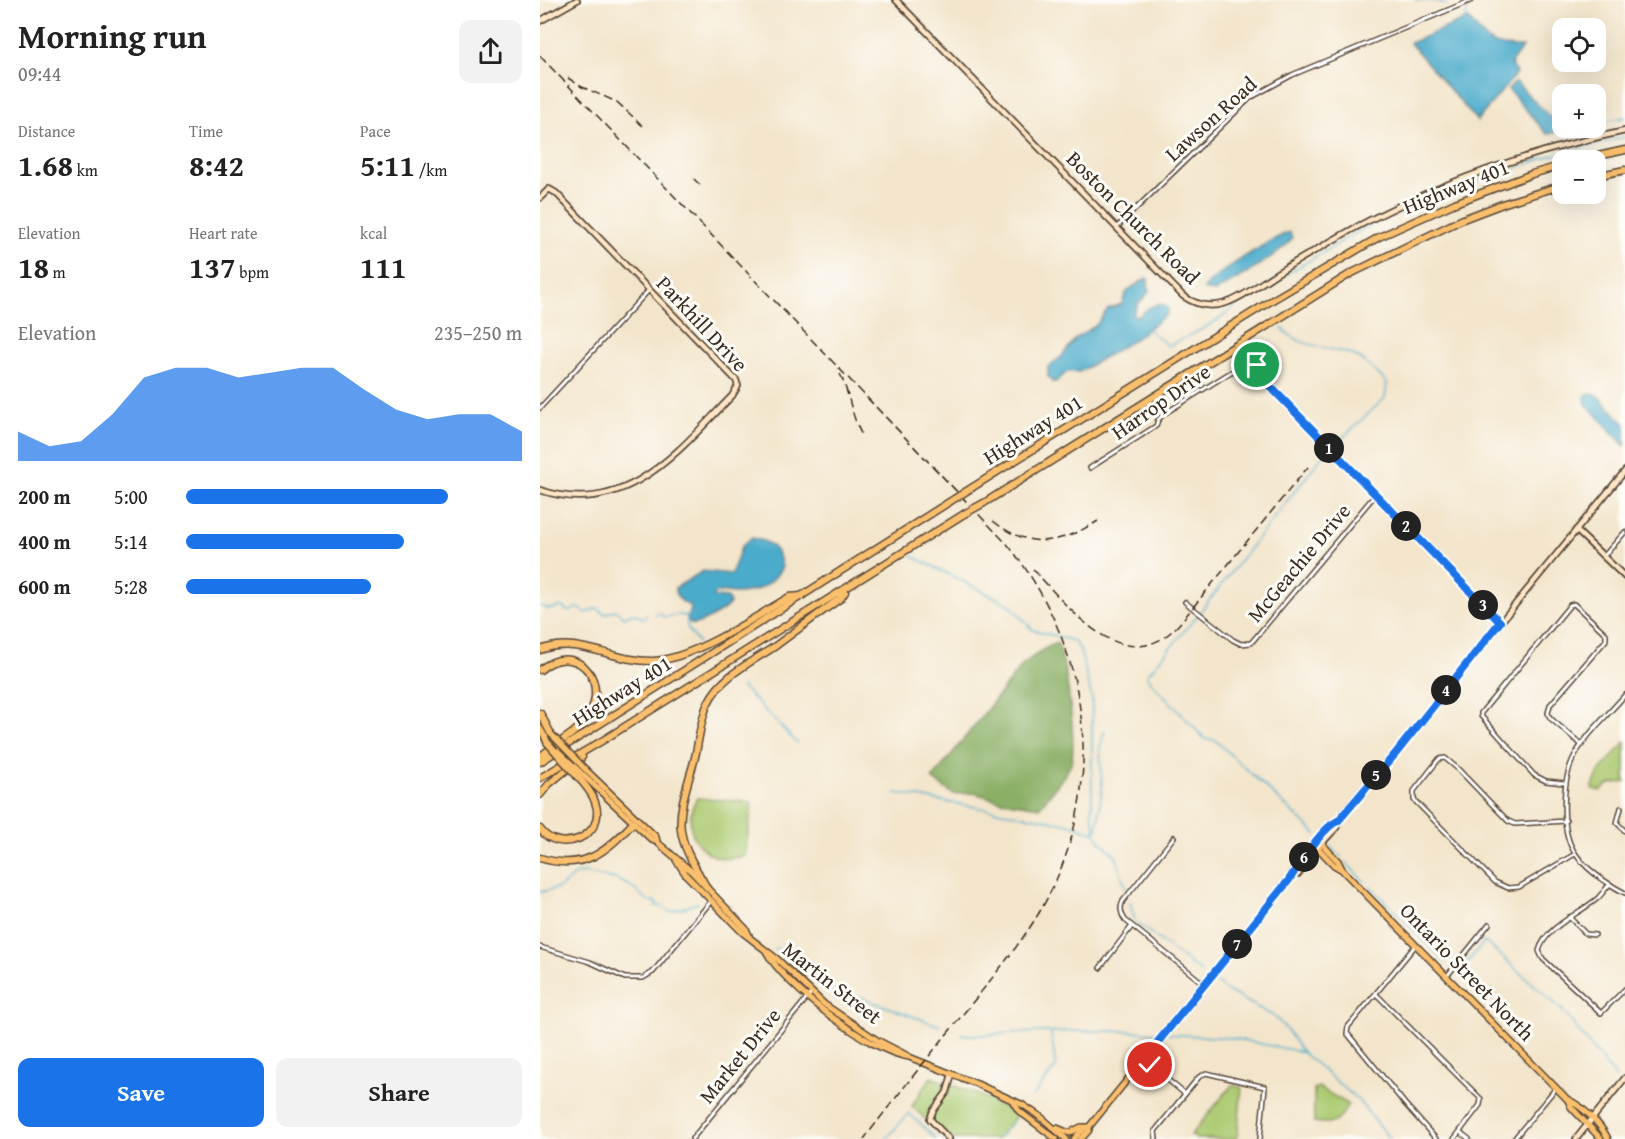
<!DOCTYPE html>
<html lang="en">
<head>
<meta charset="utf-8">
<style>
	body { margin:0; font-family:"Gentium Book Plus",serif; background:#f2f2f2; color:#222; height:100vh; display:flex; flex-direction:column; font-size:22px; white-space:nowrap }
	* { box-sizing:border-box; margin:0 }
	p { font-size:20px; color:#767676 }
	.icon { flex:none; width:33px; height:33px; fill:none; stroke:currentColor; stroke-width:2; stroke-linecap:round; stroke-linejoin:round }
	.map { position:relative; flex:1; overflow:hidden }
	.panel { display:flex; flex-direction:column; background:#fff; width:540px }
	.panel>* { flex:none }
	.controls { position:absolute; left:1012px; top:18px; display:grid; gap:12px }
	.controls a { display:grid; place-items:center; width:54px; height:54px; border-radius:12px; background:#fff; box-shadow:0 6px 24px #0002; font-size:30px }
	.pin { position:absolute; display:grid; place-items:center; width:51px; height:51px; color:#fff; margin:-26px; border:3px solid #fff; border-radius:50%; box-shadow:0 2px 6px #0007 }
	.km { position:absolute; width:30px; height:30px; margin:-15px; border-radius:50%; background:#222; color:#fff; font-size:16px; line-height:30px; text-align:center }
	.round { display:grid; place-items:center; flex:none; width:63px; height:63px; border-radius:12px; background:#f2f2f2 }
	.head { display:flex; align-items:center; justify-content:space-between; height:102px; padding:0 18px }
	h1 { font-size:33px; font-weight:700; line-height:45px }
	.stats { display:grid; grid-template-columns:repeat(3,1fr); gap:9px; height:102px; padding:6px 18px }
	.stats div { display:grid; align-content:center }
	.stats b { font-size:30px; font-weight:700 }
	.stats small { font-size:16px; font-weight:400 }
	.stats p { font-size:16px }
	.chart { height:168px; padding:12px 18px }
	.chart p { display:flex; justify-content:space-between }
	.chart svg { width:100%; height:108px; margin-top:6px; fill:#1a73e8; opacity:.7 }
	.action { display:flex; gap:12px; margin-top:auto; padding:12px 18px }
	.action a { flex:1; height:69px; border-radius:12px; background:#1a73e8; color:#fff; font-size:24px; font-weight:700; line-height:69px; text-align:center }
	.action a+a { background:#f2f2f2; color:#222 }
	ul { padding:0 18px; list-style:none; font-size:20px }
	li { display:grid; grid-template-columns:96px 72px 1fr; align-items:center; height:45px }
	li i { height:15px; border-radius:8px; background:#1a73e8 }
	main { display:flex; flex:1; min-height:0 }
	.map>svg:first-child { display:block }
	.green { fill:#adcb73; stroke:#747a48; stroke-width:1.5 }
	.forest { fill:#8aaf65; stroke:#626c42; stroke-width:1.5 }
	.water { fill:#4cabcb; stroke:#446a74; stroke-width:1.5 }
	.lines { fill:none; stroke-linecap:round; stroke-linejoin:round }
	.stream { stroke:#4cabcb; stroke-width:1.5 }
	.street-casing { stroke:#574638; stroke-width:6 }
	.secondary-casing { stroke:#574638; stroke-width:8 }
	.primary-casing { stroke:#574638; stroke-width:8 }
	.highway-casing { stroke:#574638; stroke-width:9 }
	.street { stroke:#fff; stroke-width:3 }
	.secondary { stroke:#fde5c5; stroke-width:4.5 }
	.primary { stroke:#f9bf6d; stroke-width:5 }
	.highway { stroke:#f9bf6d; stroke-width:6 }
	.rail { stroke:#3b2a1e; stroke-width:1.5; stroke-dasharray:9 4.5; stroke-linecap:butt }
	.primary-bridge-casing { stroke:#574638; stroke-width:8; stroke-linecap:butt }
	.highway-bridge-casing { stroke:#574638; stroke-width:9; stroke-linecap:butt }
	.primary-bridge { stroke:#f9bf6d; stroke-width:5 }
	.highway-bridge { stroke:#f9bf6d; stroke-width:6 }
	.route-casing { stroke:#fff; stroke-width:12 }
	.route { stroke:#1a73e8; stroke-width:8 }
	.labels { text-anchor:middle; stroke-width:6; stroke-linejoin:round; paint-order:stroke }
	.street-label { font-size:21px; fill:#3b2a1e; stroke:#fdfcf7 }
</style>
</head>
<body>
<main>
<section class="panel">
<div class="head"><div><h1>Morning run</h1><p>09:44</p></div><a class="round"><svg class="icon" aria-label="share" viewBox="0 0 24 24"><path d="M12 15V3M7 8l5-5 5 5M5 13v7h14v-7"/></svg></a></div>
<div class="stats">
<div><p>Distance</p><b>1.68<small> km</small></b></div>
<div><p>Time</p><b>8:42</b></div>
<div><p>Pace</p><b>5:11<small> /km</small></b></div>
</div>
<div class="stats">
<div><p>Elevation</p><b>18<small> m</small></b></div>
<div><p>Heart rate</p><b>137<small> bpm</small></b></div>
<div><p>kcal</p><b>111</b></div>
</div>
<div class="chart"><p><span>Elevation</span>235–250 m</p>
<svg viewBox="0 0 160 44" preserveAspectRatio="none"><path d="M0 44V32L10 38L20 36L30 25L40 10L50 6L60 6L70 10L80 8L90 6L100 6L110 15L120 23L130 27L140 25L150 25L160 32V44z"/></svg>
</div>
<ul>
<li><b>200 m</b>5:00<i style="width:78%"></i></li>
<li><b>400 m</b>5:14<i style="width:65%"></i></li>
<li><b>600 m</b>5:28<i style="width:55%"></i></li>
</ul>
<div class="action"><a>Save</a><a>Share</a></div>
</section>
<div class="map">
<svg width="1085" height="1139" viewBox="0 0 1085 1139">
	<rect width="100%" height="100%" fill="#fdfcf7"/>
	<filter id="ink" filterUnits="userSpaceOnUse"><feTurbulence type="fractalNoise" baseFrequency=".0167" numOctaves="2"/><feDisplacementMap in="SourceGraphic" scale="12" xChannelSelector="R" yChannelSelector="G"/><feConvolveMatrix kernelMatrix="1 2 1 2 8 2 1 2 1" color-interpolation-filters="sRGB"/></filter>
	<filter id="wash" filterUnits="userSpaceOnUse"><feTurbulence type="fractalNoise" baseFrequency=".008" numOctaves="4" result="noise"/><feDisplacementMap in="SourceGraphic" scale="24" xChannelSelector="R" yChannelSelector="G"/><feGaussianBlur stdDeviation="1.35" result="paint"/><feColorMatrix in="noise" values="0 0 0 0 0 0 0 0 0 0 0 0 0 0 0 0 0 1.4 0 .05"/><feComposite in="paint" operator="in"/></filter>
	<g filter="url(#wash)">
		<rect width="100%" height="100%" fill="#f3e5cb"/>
		<g class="green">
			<path d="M1085 742V782L1070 784 1060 791 1052 789 1059 772Z"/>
			<path d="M157 798 209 802 212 805 205 855C168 870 136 833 157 798Z"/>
			<path d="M391 1077 442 1096 477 1115 458 1139H405L372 1106Z"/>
			<path d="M692 1085 702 1087 697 1139H656L651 1135Z"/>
			<path d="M778 1087 808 1104C798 1124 796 1125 774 1122V1089Z"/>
		</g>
		<path class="forest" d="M517 643C526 658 538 748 530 766 523 780 509 794 500 807L461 801 434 793 413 794 392 779 483 664 504 649Z"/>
		<g class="water">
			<path d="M926 19H929C948 44 952 47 983 47L971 63 976 74 937 121 870 43Z"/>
			<path d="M976 82 1011 118 1023 115V128H1040L1007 134 968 89Z"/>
			<path d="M750 232 752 238C747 250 689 284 674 292L664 289C673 274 733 238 750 232Z"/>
			<path d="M606 278 608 279 609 292 598 304 593 315 597 317 610 307 618 304 624 305 628 309 627 314 595 339 553 364 539 372H527L516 382H512L510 378 508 377V367L521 357 535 339 556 325 568 309 582 304C585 288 593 288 606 278Z"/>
			<path d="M1052 393 1057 395 1085 424V446L1046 404 1045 397 1047 394Z"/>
			<path d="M211 538C230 540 239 549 242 567 233 584 217 592 198 593 189 593 181 590 174 594V597L187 598 190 603C185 611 158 626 151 624L147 619 151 610 150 606C142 602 135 598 135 588L163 571 192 574C192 567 196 565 197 559 200 549 202 544 211 538Z"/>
		</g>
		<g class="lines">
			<g class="stream">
				<path d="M875 0 896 1 907 5"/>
				<path d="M918 1 919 0"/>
				<path d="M926 19 927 11"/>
				<path d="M1066 119H1076L1085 117"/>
				<path d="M742 328C762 350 790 345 815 356 827 362 838 374 847 383L845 398 780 459 657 616 607 675 612 683 665 739 675 740 776 834"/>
				<path d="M609 330 628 346C651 334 680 323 698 303L826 227 871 204 1013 155 1085 137"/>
				<path d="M0 606C3 606 5 608 8 609 17 610 20 602 27 611H32L37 607 46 613 57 608 65 614 75 610 84 617C98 611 91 613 103 618L107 615"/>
				<path d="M115 614 120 613 124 617 136 615 148 616"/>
				<path d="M147 619C146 630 152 635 159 643"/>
				<path d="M202 687 257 743"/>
				<path d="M356 793 525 823 556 833 552 814V699L540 650 534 641 493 630 470 605 372 556"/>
				<path d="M557 830 562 788 560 748 565 730"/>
				<path d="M557 835 559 840 576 856 586 889"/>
				<path d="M787 844 801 857"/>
				<path d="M805 862 825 882"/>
				<path d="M830 886 905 962"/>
				<path d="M0 892 19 888 36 874 45 873 76 879 90 886 109 901 116 902V906H122L130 912 158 903"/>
				<path d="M590 902 595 921 662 973"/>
				<path d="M235 949 244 950 290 992 322 998 400 1026"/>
				<path d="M919 968 925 965 944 942 949 945 1021 1009 1076 1078"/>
				<path d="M676 982 684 989 735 1017 747 1030 762 1052 817 1099 850 1139"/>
				<path d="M422 1034C436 1038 458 1033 473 1033 522 1032 573 1028 621 1034"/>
				<path d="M626 1034 692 1038 762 1052"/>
				<path d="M493 1096 516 1067 511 1034"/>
				<path d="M346 1139 369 1113 396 1139"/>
				<path d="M457 1139 473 1121"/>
			</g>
		</g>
	</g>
	<g filter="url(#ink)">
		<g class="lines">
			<defs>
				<g id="street">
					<path d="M577 227 710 98 752 75 932 0"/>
					<path d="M0 408 109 290"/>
					<path d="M550 468 616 426 618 420 624 414 691 372 703 367 717 365 722 378 960 623"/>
					<path d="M1064 556 1085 532"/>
					<path d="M645 602 693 640 701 644 711 643 835 495"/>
					<path d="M1085 695C1068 715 1044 736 1033 759 1022 782 1020 831 1035 853 1046 870 1068 884 1085 893"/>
					<path d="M1024 783 1006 781 994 775 941 716V713L1030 605 1034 604 1066 634V640L1010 705 1008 713 1010 718 1042 745"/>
					<path d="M1081 808 1077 823 1085 831"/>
					<path d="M1026 821 975 824 968 821 918 769 905 758 899 759 874 791V800L955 882 968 888 979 887 1035 854"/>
					<path d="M634 837 583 901C579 908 581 914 585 920L664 984"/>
					<path d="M1070 884C1066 888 1062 894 1058 898 1041 913 1005 927 999 951L1003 959 1061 1013 1085 989"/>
					<path d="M1029 917 1046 934 1055 935"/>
					<path d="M875 946 808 1027 807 1033 865 1104 896 1139"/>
					<path d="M0 947 50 962 85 978H103L113 972 172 900"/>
					<path d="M560 968 592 926"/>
					<path d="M907 976 949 924"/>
					<path d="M836 994 941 1099 940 1105 914 1139"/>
					<path d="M605 1061 645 1094"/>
					<path d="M920 1132 929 1139"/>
					<path d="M152 1139 272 992"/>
					<path d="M616 1139 615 1131 659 1077 666 1073 725 1087 720 1139"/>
					<path d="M974 1139 1016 1088"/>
				</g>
				<g id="secondary">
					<path d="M356 0 643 296C656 305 671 308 686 303 704 297 721 283 737 273 767 255 797 237 828 221 909 179 996 150 1085 131"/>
					<path d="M0 21 37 0"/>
					<path d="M0 198 9 189 16 193 196 380 198 386 192 396C138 451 86 519 0 490"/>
					<path d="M1036 530 1085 577"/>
					<path d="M778 840 792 823 798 821"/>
					<path d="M782 843 796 828 803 813 856 753 960 623 1085 471"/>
					<path d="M409 1139 390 1119 393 1111 407 1092 412 1074"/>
					<path d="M1036 1139 1085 1078"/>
				</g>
				<g id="primary">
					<path d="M0 728 5 737"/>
					<path d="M46 770 116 837 117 842"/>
					<path d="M41 773 112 840 117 842 151 871 206 929 209 935"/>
					<path d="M776 846 794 865 801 869"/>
					<path d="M136 860 146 875 202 932 237 959 284 1004 337 1040 368 1056"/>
					<path d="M753 874H758L782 843"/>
					<path d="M227 953C246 987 330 1052 369 1057L437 1084 483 1105 501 1117 526 1139"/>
					<path d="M1028 1100 1031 1107 1061 1139"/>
					<path d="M473 1102 479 1111 516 1139"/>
					<path d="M517 1128 529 1133 541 1127H549"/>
					<path d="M534 1139 544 1128"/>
					<path d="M541 1139 549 1130V1127L749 880 754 869 778 840 798 861 803 871 1027 1099C1042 1106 1061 1124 1068 1139"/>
				</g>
				<g id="highway">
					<path d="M1040 160 1085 150"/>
					<path d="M1056 176 1085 170"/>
					<path d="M433 487 734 299 839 237 915 203 992 174 1023 165"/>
					<path d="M444 503 810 274 923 219 965 203 1023 185"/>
					<path d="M0 650C39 635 73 662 113 661 153 659 214 618 249 597L262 596"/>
					<path d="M0 670C33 641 70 677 49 715 37 735 16 742 0 757"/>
					<path d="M0 713 11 734"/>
					<path d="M0 762 414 499"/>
					<path d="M0 778 65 739 424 514"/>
					<path d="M0 795 9 784 42 757"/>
					<path d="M0 829C19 856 68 836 55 802 52 792 44 784 37 776"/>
					<path d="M0 858C44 871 65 853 93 823"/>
					<path d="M166 886C134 833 135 825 153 765 159 745 159 723 168 703 181 676 210 663 234 647 256 631 278 614 301 598L305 592"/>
				</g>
			</defs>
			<use href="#street" class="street-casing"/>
			<use href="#secondary" class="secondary-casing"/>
			<use href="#primary" class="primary-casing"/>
			<use href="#highway" class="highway-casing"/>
			<use href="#street" class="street"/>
			<use href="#secondary" class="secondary"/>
			<use href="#primary" class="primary"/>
			<use href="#highway" class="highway"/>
			<g class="rail">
				<path d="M0 56 468 545C551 648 569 788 503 906 485 938 460 968 437 997 399 1044 360 1091 324 1139"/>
				<path d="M28 78 42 87 77 102 105 128"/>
				<path d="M154 179 160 185"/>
				<path d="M300 374C310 394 311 417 323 437"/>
				<path d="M453 521C490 550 520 544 558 521"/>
				<path d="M493 569C529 608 586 684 640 623L768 467"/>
			</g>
			<defs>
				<g id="primary-bridge">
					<path d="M11 734 46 770"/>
					<path d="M18 751 41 773"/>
				</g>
				<g id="highway-bridge">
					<path d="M414 499 433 487"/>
					<path d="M424 514 444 503"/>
					<path d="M5 737 7 742 37 776"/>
				</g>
			</defs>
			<use href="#primary-bridge" class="primary-bridge-casing"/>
			<use href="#highway-bridge" class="highway-bridge-casing"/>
			<use href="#primary-bridge" class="primary-bridge"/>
			<use href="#highway-bridge" class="highway-bridge"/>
		</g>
	</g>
	<g class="lines" filter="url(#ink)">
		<defs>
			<path id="route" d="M610 1065 604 1060 617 1043 749 880C758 866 783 826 798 821L856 753 960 622 722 378 717 365"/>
		</defs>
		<use href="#route" class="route-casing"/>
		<use href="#route" class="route"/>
	</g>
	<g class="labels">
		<g class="street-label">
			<text transform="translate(671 119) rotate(-42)" y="7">Lawson Road</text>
			<text transform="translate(916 187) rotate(-22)" y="7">Highway 401</text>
			<text transform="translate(593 218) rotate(45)" y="7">Boston Church Road</text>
			<text transform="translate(162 324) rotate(47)" y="7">Parkhill Drive</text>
			<text transform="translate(621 402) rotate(-35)" y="7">Harrop Drive</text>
			<text transform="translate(493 430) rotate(-32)" y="7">Highway 401</text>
			<text transform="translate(759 563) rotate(-50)" y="7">McGeachie Drive</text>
			<text transform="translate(82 691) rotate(-32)" y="7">Highway 401</text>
			<text transform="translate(927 972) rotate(46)" y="7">Ontario Street North</text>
			<text transform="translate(292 983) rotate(38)" y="7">Martin Street</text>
			<text transform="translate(200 1056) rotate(-51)" y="7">Market Drive</text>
		</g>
	</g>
</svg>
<div class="controls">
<a><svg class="icon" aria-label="locate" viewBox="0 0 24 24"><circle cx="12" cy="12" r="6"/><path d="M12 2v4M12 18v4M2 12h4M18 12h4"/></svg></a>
<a>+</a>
<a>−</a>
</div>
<div class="pin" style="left:717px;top:365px;background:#1e9e55"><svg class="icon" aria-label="arrive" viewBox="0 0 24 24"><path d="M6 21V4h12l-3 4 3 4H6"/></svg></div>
<div class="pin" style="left:610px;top:1065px;background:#d93025"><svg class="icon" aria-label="check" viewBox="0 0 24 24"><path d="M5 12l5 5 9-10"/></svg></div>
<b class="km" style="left:789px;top:448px">1</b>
<b class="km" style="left:866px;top:526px">2</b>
<b class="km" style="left:943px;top:605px">3</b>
<b class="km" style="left:906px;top:690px">4</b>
<b class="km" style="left:836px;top:775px">5</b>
<b class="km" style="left:764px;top:857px">6</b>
<b class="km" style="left:697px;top:944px">7</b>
</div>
</main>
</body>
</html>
